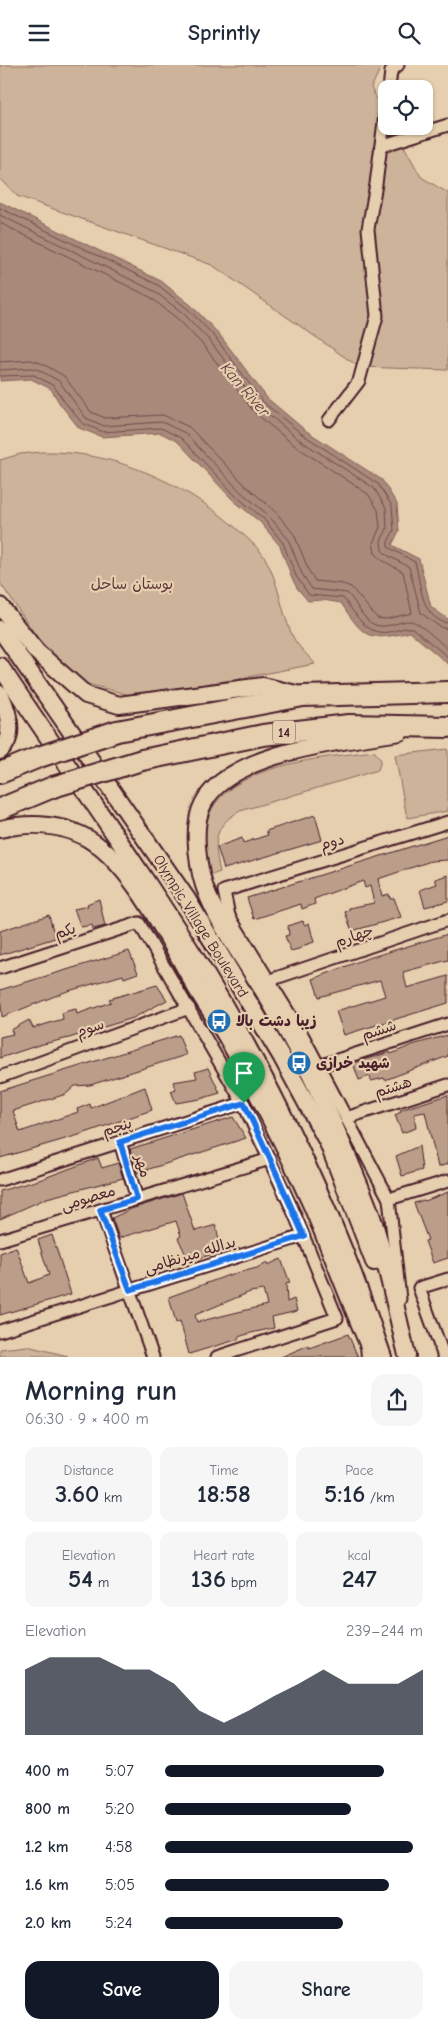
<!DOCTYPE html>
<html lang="en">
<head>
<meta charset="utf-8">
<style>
	body { margin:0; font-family:"Comic Neue","Playpen Sans Arabic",sans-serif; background:#f6f6f7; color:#1f2937; height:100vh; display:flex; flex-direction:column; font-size:19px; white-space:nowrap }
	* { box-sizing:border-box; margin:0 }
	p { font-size:16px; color:#747a83 }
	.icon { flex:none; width:28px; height:28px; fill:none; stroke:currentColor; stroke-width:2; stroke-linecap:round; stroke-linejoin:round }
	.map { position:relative; height:1292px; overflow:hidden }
	.side { display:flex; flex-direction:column; background:#fff; flex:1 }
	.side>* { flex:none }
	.controls { position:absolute; left:378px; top:15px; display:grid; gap:10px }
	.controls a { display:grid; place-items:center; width:55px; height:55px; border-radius:10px; background:#fff; box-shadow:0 1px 4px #0004; font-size:25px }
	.pin { position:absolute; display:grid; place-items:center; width:42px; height:42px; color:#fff; margin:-51px -21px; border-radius:50% 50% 50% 0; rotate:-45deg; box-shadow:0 0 5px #0007 }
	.pin .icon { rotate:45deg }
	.round { display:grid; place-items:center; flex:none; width:52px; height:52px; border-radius:15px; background:#f6f6f7 }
	.summary { display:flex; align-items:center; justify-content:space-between; height:85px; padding:0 25px }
	h1 { font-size:28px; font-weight:700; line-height:38px }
	.figures { display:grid; grid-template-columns:repeat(3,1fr); gap:8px; height:85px; padding:5px 25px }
	.figures div { display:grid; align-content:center; border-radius:12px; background:#f6f6f7; text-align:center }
	.figures b { font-size:25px; font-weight:700 }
	.figures small { font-size:14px; font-weight:400 }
	.figures p { font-size:14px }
	.chart { height:140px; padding:10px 25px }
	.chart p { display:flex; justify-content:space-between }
	.chart svg { width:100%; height:90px; margin-top:5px; fill:#111827; opacity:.7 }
	.button { display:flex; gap:10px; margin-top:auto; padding:10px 25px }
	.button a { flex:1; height:58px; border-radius:15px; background:#111827; color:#fff; font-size:20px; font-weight:700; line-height:58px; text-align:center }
	.button a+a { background:#f6f6f7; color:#1f2937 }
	ul { padding:0 25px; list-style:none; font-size:16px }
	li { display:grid; grid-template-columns:80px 60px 1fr; align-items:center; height:38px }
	li i { height:12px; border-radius:6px; background:#111827 }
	header { display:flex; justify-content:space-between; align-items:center; height:65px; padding:0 25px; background:#fff; font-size:22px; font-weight:700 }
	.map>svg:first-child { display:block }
	.green { fill:#ccb399; stroke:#8b6962 }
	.water { fill:#a8897a; stroke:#825f5a }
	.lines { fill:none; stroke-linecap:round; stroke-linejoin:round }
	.shore { stroke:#70494b; stroke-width:1 }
	.building { fill:#ba9e8a; stroke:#4a1f2b; fill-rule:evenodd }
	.minor-casing { stroke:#4a1f2b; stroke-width:15 }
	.secondary-casing { stroke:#4a1f2b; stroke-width:20 }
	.trunk-casing { stroke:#4a1f2b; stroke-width:24 }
	.minor { stroke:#e5cfae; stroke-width:11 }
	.secondary { stroke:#e5cfae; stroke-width:16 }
	.trunk { stroke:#e5cfae; stroke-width:20 }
	.trunk-bridge-casing { stroke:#4a1f2b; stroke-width:24; stroke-linecap:butt }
	.trunk-bridge { stroke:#e5cfae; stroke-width:20 }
	.route-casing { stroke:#fff; stroke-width:10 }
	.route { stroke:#1a73e8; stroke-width:6 }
	.labels { text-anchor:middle; stroke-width:4.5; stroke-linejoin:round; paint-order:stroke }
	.shield { fill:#e5cfae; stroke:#785452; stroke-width:1 }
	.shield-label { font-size:14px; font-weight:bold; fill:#4a1f2b }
	.park-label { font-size:15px; fill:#5e353c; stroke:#e5cfae }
	.street-label { font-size:15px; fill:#4a1f2b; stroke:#e5cfae }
	.poi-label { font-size:15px; font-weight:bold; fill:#4a1f2b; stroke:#e5cfae; text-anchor:start }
	.water-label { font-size:16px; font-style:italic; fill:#5d343b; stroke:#e5cfae }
</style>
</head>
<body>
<header><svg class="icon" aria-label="menu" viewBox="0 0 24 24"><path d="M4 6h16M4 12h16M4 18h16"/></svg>Sprintly<svg class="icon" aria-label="search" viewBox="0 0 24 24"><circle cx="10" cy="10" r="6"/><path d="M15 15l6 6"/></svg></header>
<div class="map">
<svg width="448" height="1292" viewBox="0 0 448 1292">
	<rect width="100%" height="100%" fill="#e5cfae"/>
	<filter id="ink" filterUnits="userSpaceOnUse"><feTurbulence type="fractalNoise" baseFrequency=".02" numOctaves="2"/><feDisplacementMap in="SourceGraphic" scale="10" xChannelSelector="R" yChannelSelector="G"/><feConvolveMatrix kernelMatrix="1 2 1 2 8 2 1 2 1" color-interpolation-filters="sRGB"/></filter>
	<g filter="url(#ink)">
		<g class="green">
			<path d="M0 0H382L371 23 386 50V61H393L421 112 448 128V305L359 302 212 200 17 131 0 113Z"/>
			<path d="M41 387C112 385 183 417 236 463 246 472 258 482 265 493 279 517 281 547 293 572 298 582 308 590 315 599L232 615 130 630 80 617 46 585 0 518V395L20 389Z"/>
			<path d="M448 684V746L407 753 395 690Z"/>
			<path d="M374 686 381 695 378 705 240 746C212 761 214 779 220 807L209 811C206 796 203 780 205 765 213 699 324 693 374 686Z"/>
			<path d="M27 1281 68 1291H0V1284Z"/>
		</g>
		<path class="water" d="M0 137 161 216 192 241 219 269 267 333 305 365 382 415 397 439 399 466 392 480 419 494 431 542 448 554V599L410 567C368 577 364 573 341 538L323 535 308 536 297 523 292 513 280 481 260 457 233 435 178 377 161 368 102 372 79 363 60 339 51 324 31 314 0 316Z"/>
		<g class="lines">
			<g class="shore">
				<path d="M0 143 158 220 189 245 215 272 263 337 302 369 378 419 392 441 394 465 388 477V482L415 497C421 518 420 554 448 558"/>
				<path d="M0 150 154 226 184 249 210 276 259 341 298 374 374 423 386 443 387 464 381 476 382 485 387 490 409 502 421 548 440 562 448 564"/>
				<path d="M0 158 150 232 179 255 204 281 254 347 294 380 368 429 378 445 380 462 373 478 375 488 382 495 403 507 412 548 386 554 377 553 351 522 343 519 315 516 309 506 294 469 274 445 246 421 189 362 163 350 105 353 91 347 64 311 41 298 31 295 0 297"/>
				<path d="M0 305 31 303 37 304 59 316 86 353 104 361 162 357 185 368 241 427 268 450 288 474 302 509 312 524 347 528C357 537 362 555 375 560 388 564 398 556 410 556 420 557 440 578 448 584"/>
				<path d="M0 311 34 310 54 321 64 336 82 358 103 367 161 363 181 373 236 431 264 454 283 478 296 511 309 530 343 533C356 548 365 571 389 567 396 566 404 562 412 563L448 592"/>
			</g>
		</g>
		<g class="building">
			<path d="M315 750 322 775 224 804 217 782 242 773 243 778 268 770 266 766Z"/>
			<path d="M448 770V795L431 796 378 814 382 831 389 829 390 834 394 833 401 852 352 866 345 847 349 845V843L374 838 370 821 365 823 363 816 314 834 315 839 302 844 301 839 254 854 247 833Z"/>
			<path d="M448 810V836L425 842 420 825 437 819 435 814Z"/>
			<path d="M99 834 105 861 93 864 92 860 81 862 74 844 88 841 87 839Z"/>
			<path d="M49 850 55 873 0 890V866Z"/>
			<path d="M303 856 304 860 309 858 314 877 302 881V883L291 886 285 871 289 870 288 861Z"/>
			<path d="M448 869V895L403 907 407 923 448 911V938L344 970 336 946 385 931 380 915 319 932 313 914 365 894Z"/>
			<path d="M129 886 138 908 124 913 123 910 65 927 2 952 0 925Z"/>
			<path d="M157 920 167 935 133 953 69 973 39 980 0 993V972L13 969 11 965 29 955 33 963 63 954 62 948 67 946 76 944 77 949 111 937 109 934Z"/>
			<path d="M179 970 186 990 90 1020 75 1021 66 1029 13 1046 20 1067 78 1047 77 1044 90 1039 91 1043 145 1022 152 1045 79 1070 0 1093V1026Z"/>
			<path d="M448 970V991L385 1015 384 1013 371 1016 370 1011 359 1015 353 998 390 987 391 989 412 980Z"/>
			<path d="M208 1003 220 1028 200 1034 176 1038 171 1026 176 1024 173 1017 197 1013 195 1007Z"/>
			<path d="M448 1030V1099L438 1102 425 1047 414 1049 416 1063 402 1068 395 1050 401 1047 400 1045Z"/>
			<path d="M233 1052 246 1073 137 1108 130 1084Z"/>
			<path d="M419 1081 422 1105 402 1111 396 1091Z"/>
			<path d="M98 1093 102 1103 118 1098 123 1113 47 1133 0 1154V1126L39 1115Z"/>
			<path d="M448 1127V1193L433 1198 425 1176 428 1175 414 1138 424 1135 425 1136Z"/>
			<path d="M182 1128 195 1166 216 1160 220 1182 208 1185 210 1190 199 1193 197 1188 187 1192 178 1173 181 1171 176 1156 119 1173 112 1153 131 1144Z"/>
			<path d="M52 1170 71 1229 0 1250V1188L16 1182 29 1218 49 1210 38 1175Z"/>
			<path d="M281 1194 290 1218 286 1219 287 1237 294 1234 297 1246 272 1252 274 1263 251 1268 238 1272 239 1274 189 1289 180 1256 176 1258 169 1232 229 1210 257 1203 267 1197 268 1200ZM263 1225 267 1240 197 1257 195 1250 250 1227Z"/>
			<path d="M348 1269 358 1292H281L302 1283 308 1280 309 1283Z"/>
		</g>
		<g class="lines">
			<defs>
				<g id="minor">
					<path d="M389 24 391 6 398 0"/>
					<path d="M381 81 448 60"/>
					<path d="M329 355 359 316 377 251 368 164 376 119 386 41"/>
					<path d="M0 903 139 858 243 1038 294 1148 337 1253 217 1292"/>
					<path d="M270 915 448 855"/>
					<path d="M319 1001 448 959"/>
					<path d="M0 1012 189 943"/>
					<path d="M346 1053 448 1020"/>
					<path d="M120 1077 137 1134"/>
					<path d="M0 1115 243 1038"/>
					<path d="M389 1134 448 1116"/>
					<path d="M101 1145 153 1292"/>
					<path d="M0 1175 270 1094"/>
					<path d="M400 1234 389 1134 303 971 229 851 224 826 448 757"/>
					<path d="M0 1266 303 1171"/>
					<path d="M444 1292 419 1223 448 1214"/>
				</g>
				<g id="secondary">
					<path d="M0 541 37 587 86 630 119 640 263 621 300 630"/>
					<path d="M0 564 187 834 281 991 328 1078 374 1197"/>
					<path d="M0 601C69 705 143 806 208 913 280 1033 339 1159 383 1292"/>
					<path d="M0 629C8 646 16 671 0 686"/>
					<path d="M400 667C347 676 229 686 203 739 191 762 198 808 208 831 223 866 246 897 266 930 280 953 293 977 306 1001 324 1036 340 1073 355 1109 361 1124 368 1140 373 1155 387 1199 396 1245 407 1290"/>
					<path d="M0 764C26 758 56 758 81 770 131 793 172 882 199 928 209 944 220 960 229 976 259 1030 287 1085 312 1141 332 1188 349 1235 369 1281L370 1292"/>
				</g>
				<g id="trunk">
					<path d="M117 666 303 631 448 627"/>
					<path d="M142 695 263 670 349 660 448 662"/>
					<path d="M0 708 39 692"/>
					<path d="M0 744 53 722"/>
				</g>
			</defs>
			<use href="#minor" class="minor-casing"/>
			<use href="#secondary" class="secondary-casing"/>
			<use href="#trunk" class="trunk-casing"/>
			<use href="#minor" class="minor"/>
			<use href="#secondary" class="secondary"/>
			<use href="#trunk" class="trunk"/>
			<defs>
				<g id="trunk-bridge">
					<path d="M39 692 117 666"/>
					<path d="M53 722 142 695"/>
				</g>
			</defs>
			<use href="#trunk-bridge" class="trunk-bridge-casing"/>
			<use href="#trunk-bridge" class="trunk-bridge"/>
		</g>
	</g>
	<g class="lines" filter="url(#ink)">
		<defs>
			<path id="route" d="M244 1038 270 1094 304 1171 130 1225 100 1145 137 1134 120 1077Z"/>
		</defs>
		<use href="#route" class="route-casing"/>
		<use href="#route" class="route"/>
	</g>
	<defs>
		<symbol id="bus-disc" viewBox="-11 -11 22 22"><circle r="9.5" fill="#1f6fb2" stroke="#e5cfae"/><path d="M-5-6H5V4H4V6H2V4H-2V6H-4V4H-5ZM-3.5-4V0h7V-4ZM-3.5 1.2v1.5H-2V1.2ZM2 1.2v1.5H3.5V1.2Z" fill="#fff"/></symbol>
	</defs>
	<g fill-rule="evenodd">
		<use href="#bus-disc" x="205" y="942" width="28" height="28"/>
		<use href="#bus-disc" x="285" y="984" width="28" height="28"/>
	</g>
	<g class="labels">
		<rect class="shield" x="273" y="655.5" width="22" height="23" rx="4"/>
		<g class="shield-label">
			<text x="284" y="672">14</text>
		</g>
		<g class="park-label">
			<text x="132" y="524">بوستان ساحل</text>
		</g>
		<g class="street-label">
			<text transform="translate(332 777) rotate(-17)" y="5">دوم</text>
			<text transform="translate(201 861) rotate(58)" y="5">Olympic Village Boulevard</text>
			<text transform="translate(65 866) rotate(-18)" y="5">یکم</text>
			<text transform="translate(354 871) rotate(-19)" y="5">چهارم</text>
			<text transform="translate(90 963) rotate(-20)" y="5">سوم</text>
			<text transform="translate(379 965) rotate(-18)" y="5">ششم</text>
			<text transform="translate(393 1022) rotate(-18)" y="5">هشتم</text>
			<text transform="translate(117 1062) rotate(-18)" y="5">پنجم</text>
			<text transform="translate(143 1101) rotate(74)" y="5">مهر</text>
			<text transform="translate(88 1133) rotate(-17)" y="5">معصومی</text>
			<text transform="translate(190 1190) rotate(-17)" y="5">یدالله میرنظامی</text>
		</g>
		<g class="poi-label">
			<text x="236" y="961">زیبا دشت بالا</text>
			<text x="316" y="1003">شهید خرازی</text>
		</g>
		<g class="water-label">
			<text transform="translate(246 324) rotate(49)" y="6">Kan River</text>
		</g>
	</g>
</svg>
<div class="controls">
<a><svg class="icon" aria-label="locate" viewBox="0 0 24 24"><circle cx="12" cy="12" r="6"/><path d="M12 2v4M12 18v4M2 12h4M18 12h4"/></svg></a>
</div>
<div class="pin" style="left:244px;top:1038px;background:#1e9e55"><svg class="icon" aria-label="arrive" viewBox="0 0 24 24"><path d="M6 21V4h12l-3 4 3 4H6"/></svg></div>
</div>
<section class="side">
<div class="summary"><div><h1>Morning run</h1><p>06:30 · 9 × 400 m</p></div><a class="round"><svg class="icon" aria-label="share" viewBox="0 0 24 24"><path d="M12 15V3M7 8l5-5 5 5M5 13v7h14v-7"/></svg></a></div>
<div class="figures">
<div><p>Distance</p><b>3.60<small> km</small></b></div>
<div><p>Time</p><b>18:58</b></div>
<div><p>Pace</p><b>5:16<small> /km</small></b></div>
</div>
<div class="figures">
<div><p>Elevation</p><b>54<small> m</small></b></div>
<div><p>Heart rate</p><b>136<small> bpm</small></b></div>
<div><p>kcal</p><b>247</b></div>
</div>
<div class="chart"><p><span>Elevation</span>239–244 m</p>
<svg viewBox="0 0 160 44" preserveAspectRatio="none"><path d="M0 44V12L10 6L20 6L30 6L40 12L50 12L60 19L70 32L80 38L90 32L100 25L110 19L120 12L130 19L140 19L150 19L160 12V44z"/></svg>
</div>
<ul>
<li><b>400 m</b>5:07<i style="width:85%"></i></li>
<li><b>800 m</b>5:20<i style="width:72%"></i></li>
<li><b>1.2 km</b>4:58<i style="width:96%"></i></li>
<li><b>1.6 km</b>5:05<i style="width:87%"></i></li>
<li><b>2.0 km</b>5:24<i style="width:69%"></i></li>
</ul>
<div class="button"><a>Save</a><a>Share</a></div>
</section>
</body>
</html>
